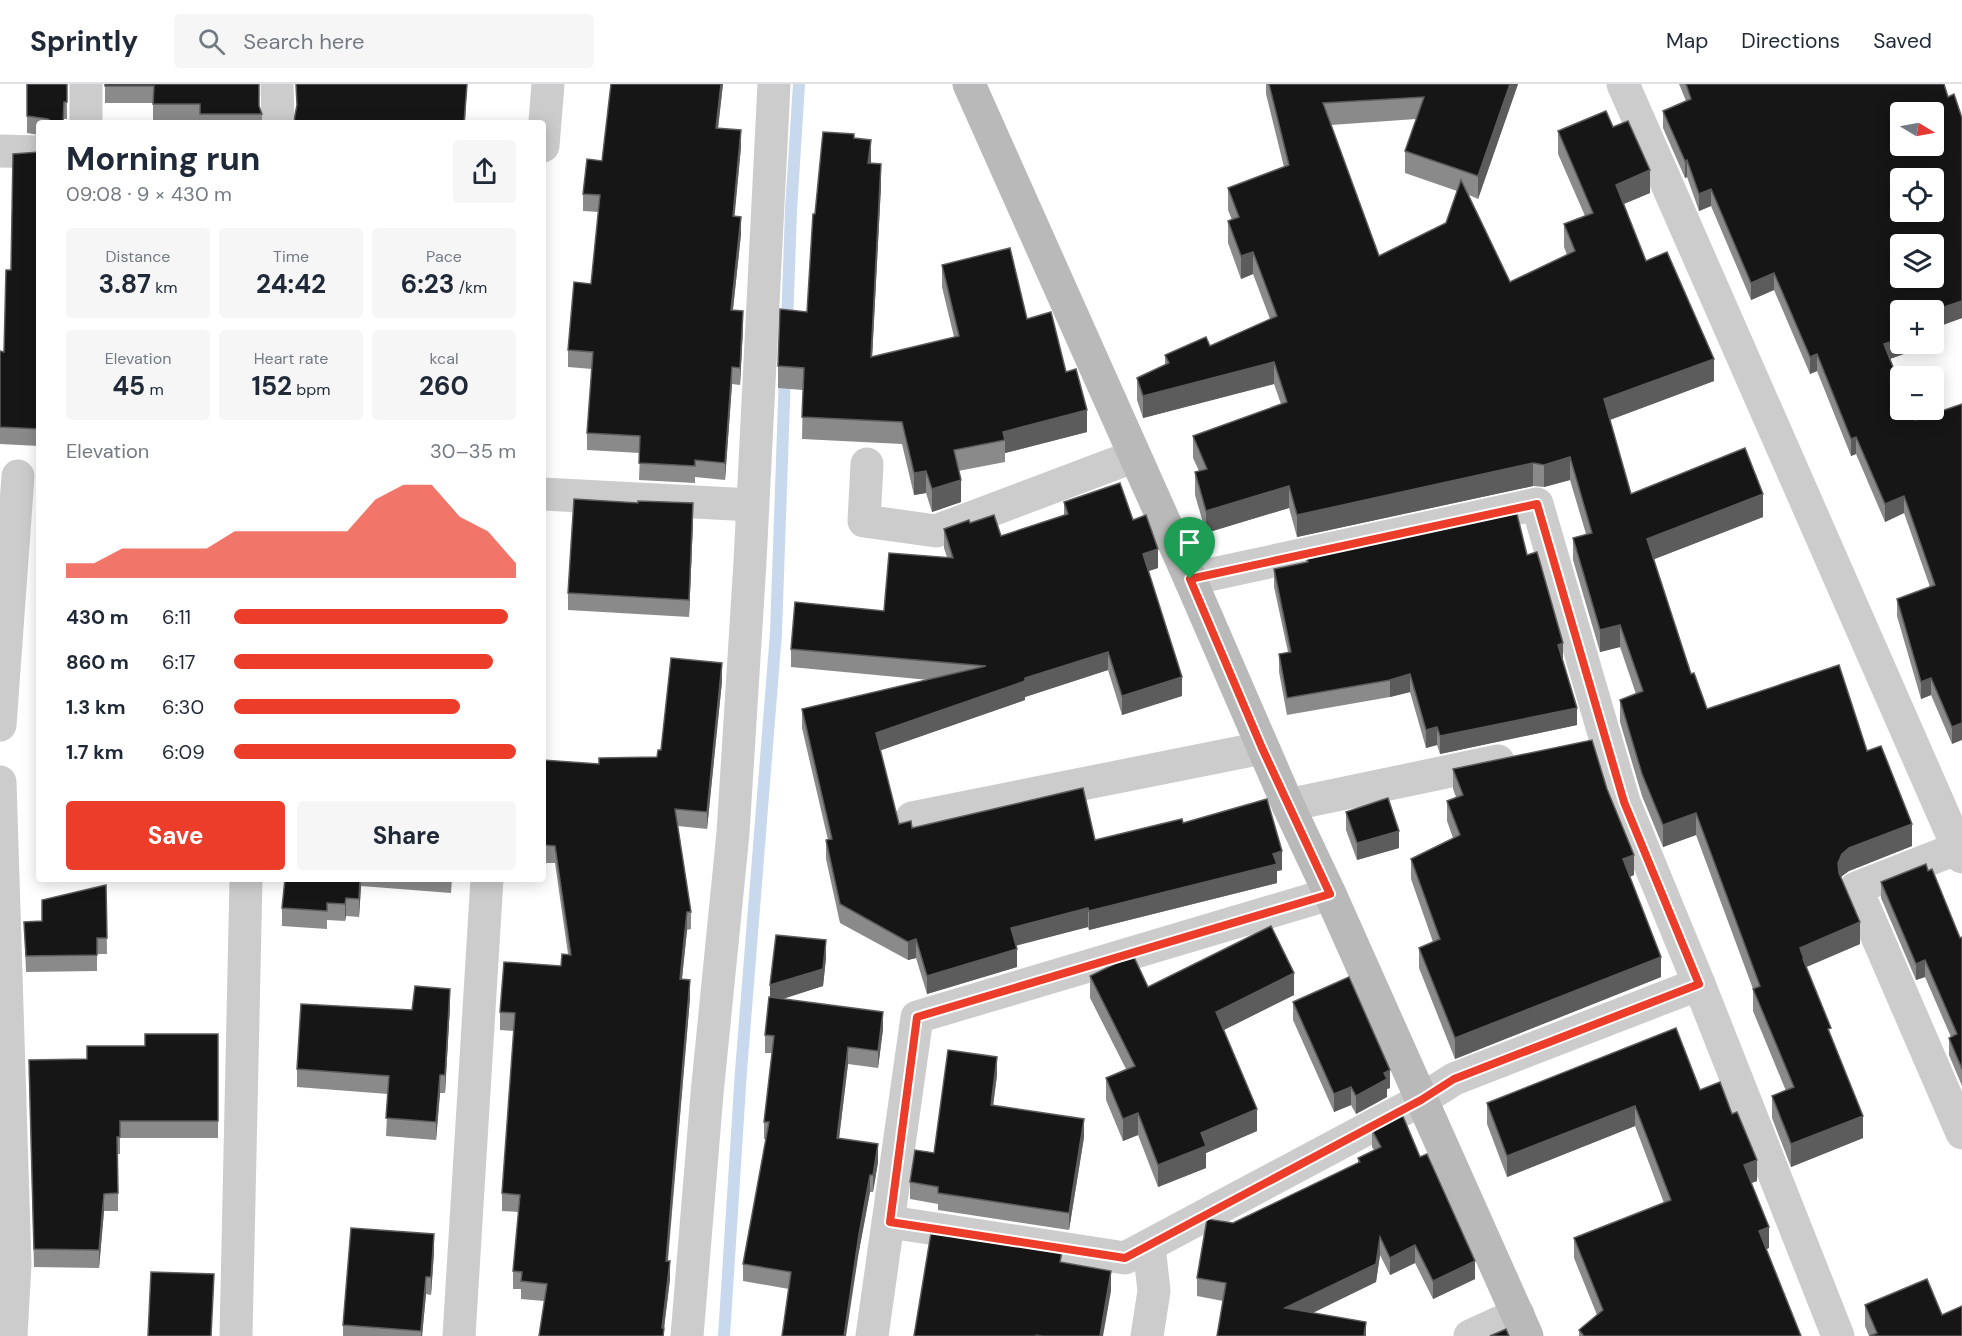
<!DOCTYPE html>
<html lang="en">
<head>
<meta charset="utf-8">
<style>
	body { margin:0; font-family:"DM Sans",sans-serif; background:#f6f6f7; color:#1f2937; height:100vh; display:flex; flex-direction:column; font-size:22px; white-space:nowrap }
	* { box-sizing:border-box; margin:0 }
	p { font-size:20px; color:#747a83 }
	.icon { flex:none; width:33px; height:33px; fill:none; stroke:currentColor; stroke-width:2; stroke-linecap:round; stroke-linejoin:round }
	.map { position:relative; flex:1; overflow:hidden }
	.drawer { position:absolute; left:36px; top:36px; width:510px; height:762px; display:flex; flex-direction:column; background:#fff; border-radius:6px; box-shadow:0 3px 15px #0003 }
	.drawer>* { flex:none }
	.needle { width:39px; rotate:100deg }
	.tools { position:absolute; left:1890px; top:18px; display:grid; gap:12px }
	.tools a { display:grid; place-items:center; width:54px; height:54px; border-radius:6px; background:#fff; box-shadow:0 3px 15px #0003; font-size:30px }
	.pin { position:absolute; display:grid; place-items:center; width:51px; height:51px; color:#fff; margin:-62px -26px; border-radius:50% 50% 50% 0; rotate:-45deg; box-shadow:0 0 6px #0007 }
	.pin .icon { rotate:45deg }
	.round { display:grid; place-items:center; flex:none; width:63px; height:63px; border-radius:6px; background:#f6f6f7 }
	.summary { display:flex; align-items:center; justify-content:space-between; height:102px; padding:0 30px }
	h1 { font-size:33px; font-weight:700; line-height:45px }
	.figures { display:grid; grid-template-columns:repeat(3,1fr); gap:9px; height:102px; padding:6px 30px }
	.figures div { display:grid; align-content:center; border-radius:6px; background:#f6f6f7; text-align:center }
	.figures b { font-size:26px; font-weight:700 }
	.figures small { font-size:16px; font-weight:400 }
	.figures p { font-size:16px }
	.chart { height:168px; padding:12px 30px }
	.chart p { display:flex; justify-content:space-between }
	.chart svg { width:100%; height:108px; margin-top:6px; fill:#ec3d2b; opacity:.7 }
	.button { display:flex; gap:12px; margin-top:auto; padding:12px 30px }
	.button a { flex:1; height:69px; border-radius:6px; background:#ec3d2b; color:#fff; font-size:24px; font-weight:700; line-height:69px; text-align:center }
	.button a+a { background:#f6f6f7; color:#1f2937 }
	ul { padding:0 30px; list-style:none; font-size:20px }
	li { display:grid; grid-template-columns:96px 72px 1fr; align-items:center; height:45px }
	li i { height:15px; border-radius:8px; background:#ec3d2b }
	header { display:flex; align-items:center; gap:36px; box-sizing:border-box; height:84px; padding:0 30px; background:#fff; border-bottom:2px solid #e0e1e3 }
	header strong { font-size:28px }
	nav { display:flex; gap:33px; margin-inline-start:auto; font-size:21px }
	.search { width:420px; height:54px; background:#f6f6f7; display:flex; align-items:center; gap:15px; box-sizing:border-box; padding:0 21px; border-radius:6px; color:#747a83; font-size:22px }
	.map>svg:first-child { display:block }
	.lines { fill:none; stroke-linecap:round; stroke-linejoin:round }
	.stream { stroke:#c8d9ed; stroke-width:12 }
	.street { stroke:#ccc; stroke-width:33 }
	.secondary { stroke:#b9b9b9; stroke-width:33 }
	.wall { fill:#8a8a8a; fill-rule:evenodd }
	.shaded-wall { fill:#5c5c5c }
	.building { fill:#161616; stroke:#5c5c5c; stroke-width:1.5; fill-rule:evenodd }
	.route-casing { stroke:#fff; stroke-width:12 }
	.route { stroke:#ec3d2b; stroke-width:8 }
</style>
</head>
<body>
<header>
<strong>Sprintly</strong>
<div class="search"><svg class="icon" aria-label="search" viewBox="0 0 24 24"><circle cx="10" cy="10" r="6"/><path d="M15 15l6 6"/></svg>Search here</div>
<nav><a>Map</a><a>Directions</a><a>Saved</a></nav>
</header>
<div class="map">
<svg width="1962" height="1252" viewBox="0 0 1962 1252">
	<rect width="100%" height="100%" fill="#fff"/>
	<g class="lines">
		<g class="stream">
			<path d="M787 242 791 126 799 0"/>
			<path d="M724 1252 741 987 776 549 785 289"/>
		</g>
		<g class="street">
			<path d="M277 0 278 39"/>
			<path d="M1623 0 1962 773"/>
			<path d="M86 39V0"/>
			<path d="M543 62 548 0"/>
			<path d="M0 67 39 68"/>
			<path d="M867 380 864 437 936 447 1135 372"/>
			<path d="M543 410 752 421"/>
			<path d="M1190 495 1537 420 1624 718 1699 900 1838 1252"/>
			<path d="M0 641 18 392"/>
			<path d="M0 698 15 1180 11 1252"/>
			<path d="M1288 721 1498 677"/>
			<path d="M912 734 1262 664"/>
			<path d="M1958 764 1856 804 1962 1049"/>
			<path d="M890 1138 1125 1174 1421 1016 1454 995 1699 900"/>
			<path d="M236 1252 246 795"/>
			<path d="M459 1252 487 795"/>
			<path d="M687 1252 707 1010 733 749 750 478 774 0"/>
			<path d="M872 1252 917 933 1330 810"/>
			<path d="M1147 1252 1154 1207 1149 1162"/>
			<path d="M1470 1252 1518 1230"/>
		</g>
		<path class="secondary" d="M969 0 1190 495 1288 721 1330 810 1527 1252"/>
	</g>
	<g class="wall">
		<path d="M27 0H67V35H64L63 39H39V51L27 49Z"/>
		<path d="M105 0H259V22L262 30V39H200V38L153 37V19H105Z"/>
		<path d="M611 0H723L718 44 741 63 734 132 741 150 733 226 743 244 740 301 732 300 725 396 695 393V399L639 396 640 369 587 366V349L592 285 568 283V266L591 200 599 128 583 127V110L602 77Z"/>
		<path d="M1266 0H1518L1478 115 1469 111 1510 198 1567 171 1564 163V140L1585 132 1558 70V47L1613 43 1650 109 1624 120 1646 177 1714 297 1610 336 1631 410 1763 433 1654 475 1691 590 1707 625 1867 667 1912 762 1849 787 1842 792 1841 794 1860 860 1806 883 1831 952 1863 1054 1791 1083 1772 1034V1012L1786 1007 1753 927V905L1696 751 1663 763 1642 712 1620 638V616L1636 610 1620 563 1600 568 1573 476V454L1586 450 1570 396 1544 403 1533 402 1297 453 1289 424 1206 449 1195 411V388L1199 387 1193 374V352L1281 320 1274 300 1143 334 1137 316V294L1165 281V271L1210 262 1270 235 1253 190 1241 195 1228 159V137L1232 136 1228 126V104L1284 83 1266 10ZM1416 35 1405 67V89L1457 107 1446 139 1379 172 1331 41Z"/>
		<path d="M1679 0H1944L1948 13 1962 34V234L1940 242V257L1890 275 1915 336 1962 320 1952 660 1931 611 1921 615 1897 532V515L1930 503 1904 429 1885 438 1856 370 1851 372 1817 287 1810 290 1774 206 1751 216 1711 122 1699 127 1687 93 1685 94 1663 44V27L1686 17Z"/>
		<path d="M854 54 871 79 881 102 872 273 954 253 942 203V181L1027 235 1066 288 1087 348 1005 369V378L958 387 961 418 932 428 926 409 914 411 902 360 802 355 803 306 778 304V282L807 228 815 130Z"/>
		<path d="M39 68V362L0 360V267L4 268 11 186Z"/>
		<path d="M1064 418 1133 436 1158 484 1148 487 1182 612 1122 631 1108 586 1025 613V616L880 666 899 740 912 744 1095 756 1183 739 1282 786 1277 787V799L1089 846 1088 843 1016 861 1017 883 927 910 916 874 908 876 840 839 826 775V756H828L802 644V625L929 596 791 583V565L884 527 947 473 944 464V445L970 439 1001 452 1064 431Z"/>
		<path d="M693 437 689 533 568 526V509Z"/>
		<path d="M1527 471 1563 577 1577 641 1440 670 1437 661 1426 664 1410 608 1390 613 1287 631 1279 588V570L1288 568 1274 503V485L1306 478V472Z"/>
		<path d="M722 597 707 745 678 742 691 828V845L687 846 682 895 690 914 668 1177 670 1195 664 1244V1252L544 1217 521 1215V1205H513V1187L519 1128 502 1127V1109L514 947 500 946V928L561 882 568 870 555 779H543V676L599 680 657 673 661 666Z"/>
		<path d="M1453 685 1607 705 1634 791 1630 793 1661 893 1455 975 1419 884V864L1433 858 1411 795V775L1453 754 1447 737V717L1456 713 1453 705Z"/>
		<path d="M1346 728 1399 764 1357 776 1346 746Z"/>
		<path d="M285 795H452L451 809 361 802 359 833 346 832 345 837 327 836V845L282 842V824Z"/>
		<path d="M1881 798 1960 854 1962 853V1002L1949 971V954L1951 953 1925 893 1916 896 1881 814Z"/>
		<path d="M106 801 107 870H97V887L26 888 24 838 42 837Z"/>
		<path d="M826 874 823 902 782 915 883 945 878 984 848 980 839 1054 878 1078 873 1108H870L859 1167 789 1205 743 1197V1180L766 1055H764V1038L772 969H765V951L770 914Z"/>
		<path d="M1090 892 1148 903 1294 911 1223 946 1257 1047 1206 1069V1084L1158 1103 1138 1051 1123 1057 1106 1016V994L1126 985 1090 914Z"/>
		<path d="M1293 918 1390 1004 1387 1005V1013L1356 1030 1351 1021 1334 1028 1293 936Z"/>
		<path d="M450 922 445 1009H440L436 1056 386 1052 388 1010 297 1003V985L412 926Z"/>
		<path d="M218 950V1054H120V1070H118V1127H104L99 1184 34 1183 29 993 87 975 145 962Z"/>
		<path d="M997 991 993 1021 1084 1053 1069 1146 938 1126V1120L910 1115V1098Z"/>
		<path d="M1700 1006 1757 1097 1751 1099 1769 1164 1766 1165 1801 1252H1579V1246L1597 1231 1574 1174V1154L1664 1119 1635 1042 1507 1093 1487 1040V1019Z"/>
		<path d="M1372 1046 1420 1073 1475 1195 1433 1215 1415 1179 1390 1191 1380 1171 1376 1198 1313 1229 1366 1252 1223 1217 1197 1212V1194L1233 1139 1358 1079V1074L1374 1066 1372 1063Z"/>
		<path d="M434 1168 431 1211 426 1210 422 1252H343V1241Z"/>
		<path d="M1865 1221 1942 1231 1962 1252H1869L1865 1242Z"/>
	</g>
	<g class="shaded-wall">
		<path d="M467 0 465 39H464Z"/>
		<path d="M721 0H723L716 61V44Z"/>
		<path d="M1510 0H1518L1478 115V92Z"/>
		<path d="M741 46V63L733 149V132Z"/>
		<path d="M871 56V78L868 101V79Z"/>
		<path d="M1687 76V93L1685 94V77Z"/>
		<path d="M881 80V102L871 295V273Z"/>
		<path d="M1650 86V109L1616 123V101Z"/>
		<path d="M1711 105V122L1699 127V110Z"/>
		<path d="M741 133V150L731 243V226Z"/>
		<path d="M1253 168V190L1241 195V172Z"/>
		<path d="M1774 189V206L1751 216V199Z"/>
		<path d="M1962 217V234L1940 242V257L1884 277V260L1900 255V260H1934V243L1935 226Z"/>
		<path d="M743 227V244L740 301V284Z"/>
		<path d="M1817 270V287L1810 290V273Z"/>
		<path d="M1714 275V297L1604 338V315Z"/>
		<path d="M1274 278V300L1143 334V312Z"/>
		<path d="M732 283V300L725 396V379Z"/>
		<path d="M1087 326V348L1005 369V356L1003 348Z"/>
		<path d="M1856 353V370L1851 372V355Z"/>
		<path d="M1570 373V396L1544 403V381Z"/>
		<path d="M1533 379V402L1297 453V431Z"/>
		<path d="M926 387V409L914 411V389Z"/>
		<path d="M961 396V418L932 428V405Z"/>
		<path d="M1289 402V424L1206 449V427Z"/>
		<path d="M1763 410V433L1647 478V455Z"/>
		<path d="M1904 412V429L1885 438V420Z"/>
		<path d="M693 419V437L689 533V516Z"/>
		<path d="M1158 465V484L1143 489V470Z"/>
		<path d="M1620 541V563L1600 568V546Z"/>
		<path d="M1563 559V577L1558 561Z"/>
		<path d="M1108 568V586L1025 613V616L876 668V649L1025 594Z"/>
		<path d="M722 579V597L707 745V728Z"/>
		<path d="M1410 590V608L1390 613V596Z"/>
		<path d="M1182 593V612L1122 631V612Z"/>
		<path d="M1931 594V611L1921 615V598Z"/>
		<path d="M1577 624V641L1440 670V652Z"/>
		<path d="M1962 639V656L1952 660V643Z"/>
		<path d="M1437 643V661L1426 664V646Z"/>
		<path d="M1696 729V751L1663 763V741Z"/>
		<path d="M1912 740V762L1849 787 1842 792 1838 801V779L1842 770 1849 764Z"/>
		<path d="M1399 747V764L1357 776V759Z"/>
		<path d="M1282 767V786L1277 787V799L1089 846V827Z"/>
		<path d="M1634 771V791L1623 795V775Z"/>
		<path d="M360 795 361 802 359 833V815Z"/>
		<path d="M346 814V832L345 837V820Z"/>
		<path d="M1088 824V843L1011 863V844Z"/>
		<path d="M687 828V846L680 913V895Z"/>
		<path d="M1860 838V860L1804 884 1800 864Z"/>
		<path d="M916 855V874L908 876V858Z"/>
		<path d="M826 856V874L823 902 770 919V901Z"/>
		<path d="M1017 865V883L927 910V892Z"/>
		<path d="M1661 873V893L1455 975V954Z"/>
		<path d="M1925 876V893L1916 896V880Z"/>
		<path d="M1294 889V911L1216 950V928Z"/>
		<path d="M690 896V914L666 1194V1177Z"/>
		<path d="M450 905V922L445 1009V991Z"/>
		<path d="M883 928V945L878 984V967Z"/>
		<path d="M848 963V980L837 1071V1054Z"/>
		<path d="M997 973V991L991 1038V1021Z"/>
		<path d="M1390 986V1004L1387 1005V1013L1356 1030V1012L1384 989Z"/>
		<path d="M440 991V1009L436 1056V1038Z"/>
		<path d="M1351 1003V1021L1334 1028V1010Z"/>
		<path d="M1635 1022V1042L1507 1093V1072Z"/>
		<path d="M1257 1025V1047L1206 1069V1084L1158 1103V1081L1201 1049Z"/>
		<path d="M1138 1029V1051L1123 1057V1035Z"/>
		<path d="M1863 1032V1054L1791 1083V1060Z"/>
		<path d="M1084 1035V1053L1069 1146V1129Z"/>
		<path d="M878 1060V1078L873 1108V1091Z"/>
		<path d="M1757 1076V1097L1744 1102V1081Z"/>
		<path d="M870 1091V1108L859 1167 846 1252H844L859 1150Z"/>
		<path d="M104 1110V1127L99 1184V1166Z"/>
		<path d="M1769 1143V1164L1759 1168V1147Z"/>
		<path d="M434 1150V1168L431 1211V1193Z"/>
		<path d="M1380 1153V1171L1376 1198 1285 1242V1224Z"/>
		<path d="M1415 1161V1179L1390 1191V1174Z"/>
		<path d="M670 1177V1195L663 1252 662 1244Z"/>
		<path d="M1475 1177V1195L1433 1215V1197Z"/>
		<path d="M1111 1187V1207L1103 1252H1100Z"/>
		<path d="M426 1193V1210L422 1252H421Z"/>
		<path d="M1366 1238V1252H1364Z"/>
	</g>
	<g class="building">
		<path d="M27 0H67V18H64L63 39H53L48 35 27 32Z"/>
		<path d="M105 0H259V22L262 30H200V20H153L154 2H105Z"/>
		<path d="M296 0H467L464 39H294L295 31 297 21Z"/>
		<path d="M611 0H721L716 44 741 46 733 132 741 133 731 226 743 227 740 284 732 283 725 379 695 376V382L639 379 640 352 587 349 593 268 568 266 574 198 591 200 600 111 583 110 587 75 602 77Z"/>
		<path d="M1269 0H1510L1478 92 1405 67 1424 13 1323 19 1379 172 1446 139 1461 96 1510 198 1575 167 1564 140 1593 129 1558 47 1606 27 1613 43 1628 37 1650 86 1616 101 1646 177 1667 168 1714 275 1604 315 1631 410 1745 364 1763 410 1647 455 1691 590 1694 589 1707 625 1839 581 1867 667 1881 662 1912 740 1849 764 1842 770 1838 779 1839 789 1860 838 1800 864 1804 875H1803L1831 944 1828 945 1863 1032 1791 1060 1772 1012 1794 1003 1753 905 1760 902 1696 729 1663 741 1642 690 1620 616 1643 607 1620 541 1600 546 1573 454 1592 449 1570 373 1544 381 1533 379 1297 431 1289 402 1206 427 1195 388 1207 385 1193 352 1287 318 1274 278 1143 312 1137 294 1169 279 1165 271 1206 253 1210 262 1277 232 1253 168 1241 172 1228 137 1239 133 1228 104 1289 81Z"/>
		<path d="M1686 0H1944L1948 13 1954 10 1962 34V217L1935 226 1940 240 1934 243V226H1900V255L1884 260 1900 301V326H1910L1915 336 1962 320V639L1952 643 1931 594 1921 598 1897 515 1935 501 1904 412 1885 420 1856 353 1851 355 1817 270 1810 273 1774 189 1751 199 1711 105 1699 110 1687 76 1685 77 1663 27 1691 15ZM1900 28H1934V62H1900ZM1900 94H1934V128H1900ZM1900 160H1934V194H1900Z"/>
		<path d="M823 48 854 50V54L871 56 868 79 881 80 871 273 959 252 942 181 1010 164 1027 235 1051 228 1066 288 1076 285 1087 326 1003 348 1005 356 954 366 961 396 932 405 926 387 914 389 902 338 802 333 804 284 778 282 780 225 807 228 813 130H815Z"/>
		<path d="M39 68V345L0 343V267L4 268 6 186H11L13 70Z"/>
		<path d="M1120 399 1133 436 1146 431 1158 465 1143 470 1182 593 1122 612 1108 568 1025 594V597L876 649 899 740 911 737 912 744 1083 704 1095 756 1182 735 1183 739 1267 715 1282 767 1273 770 1277 780 1089 827 1088 824 1011 844 1017 865 927 892 916 855 908 858 840 820 826 756 832 755 802 625 986 582 791 565 795 518 884 527 889 469 953 474 944 445 969 436 970 439 994 431 1001 452 1068 430 1064 418Z"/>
		<path d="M574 415 638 419V417L693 419 689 516 568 509Z"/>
		<path d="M1516 426 1527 471 1537 468 1563 559 1558 561 1577 624 1440 652 1437 643 1426 646 1410 590 1390 596 1287 614 1279 570 1291 568 1274 485 1308 478 1306 472Z"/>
		<path d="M671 574 722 579 707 728 675 725 691 828H687L680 895 690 896 666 1177H670L662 1244H664L663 1252H539L547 1200 521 1197 522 1188 513 1187 520 1111 502 1109 515 929 500 928 504 878 561 882 562 870 571 871 555 762 543 761V676L599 680V674L657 673 658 666H661Z"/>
		<path d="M1592 656 1607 705 1634 771 1623 775 1661 873 1455 954 1419 864 1440 855 1411 775 1460 751 1447 717 1463 711 1453 685Z"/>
		<path d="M1388 714 1399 747 1357 759 1346 728Z"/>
		<path d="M1926 780 1928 787 1932 785 1960 854 1962 853V985L1949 954 1957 950 1925 876 1916 880 1881 798Z"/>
		<path d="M285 795H360L359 815 346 814 345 820 327 819V827L282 824Z"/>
		<path d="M106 801 107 854H97V871L26 872 24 838 42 837V816Z"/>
		<path d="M1271 842 1294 889 1216 928 1257 1025 1201 1049 1206 1062 1158 1081 1138 1029 1123 1035 1106 994 1135 982 1090 892 1133 871 1148 903Z"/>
		<path d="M776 851 826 856 823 885 770 901Z"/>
		<path d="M1349 893 1390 986 1384 989 1387 995 1356 1012 1351 1003 1334 1010 1293 918Z"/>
		<path d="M415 902 450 905 445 991H440L436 1038 386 1034 389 992 297 985 301 920 412 926Z"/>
		<path d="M769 913 883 928 878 967 848 963 837 1054 878 1060 873 1091H870L859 1150 844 1252H782L791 1188 743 1180 769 1038H764L774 952 765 951Z"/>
		<path d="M1676 944 1700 1006 1720 998 1732 1030 1737 1028 1757 1076 1744 1081 1769 1143 1759 1147 1801 1252H1584L1579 1246 1603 1226 1574 1154 1671 1116 1635 1022 1507 1072 1487 1019Z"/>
		<path d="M145 950H218V1037H120V1053H117L118 1109 104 1110 99 1166 34 1165 29 976 87 975V962H145Z"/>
		<path d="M948 966 997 973 991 1021 1084 1035 1069 1129 938 1109V1103L910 1098 915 1066 934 1069Z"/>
		<path d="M1402 1030 1420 1073 1427 1070 1475 1177 1433 1197 1415 1161 1390 1174 1380 1153 1376 1180 1285 1224 1366 1238 1364 1252H1217L1226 1199 1197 1194 1207 1135 1233 1139 1360 1078 1358 1074 1381 1063 1372 1046Z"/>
		<path d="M932 1143 1063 1163 1060 1178 1111 1187 1100 1252H1043L1036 1251V1252H914Z"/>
		<path d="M351 1144 434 1150 431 1193H426L421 1247 343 1241Z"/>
		<path d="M151 1188 214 1190 211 1252H148Z"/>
		<path d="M1927 1195 1942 1231 1962 1222V1252H1870L1877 1249 1865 1221Z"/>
		<path d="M1506 1245 1509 1252H1490Z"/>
	</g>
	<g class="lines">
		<defs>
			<path id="route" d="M1537 420 1624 718 1699 900 1454 995 1421 1016 1125 1174 890 1138 917 933 1330 810 1262 664 1190 495Z"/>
		</defs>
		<use href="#route" class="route-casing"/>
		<use href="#route" class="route"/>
	</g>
</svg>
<div class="tools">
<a><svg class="needle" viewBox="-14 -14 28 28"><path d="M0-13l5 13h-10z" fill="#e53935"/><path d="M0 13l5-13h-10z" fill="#747a83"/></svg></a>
<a><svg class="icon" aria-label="locate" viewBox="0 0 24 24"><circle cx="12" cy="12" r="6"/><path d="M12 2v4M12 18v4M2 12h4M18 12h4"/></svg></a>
<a><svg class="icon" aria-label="layers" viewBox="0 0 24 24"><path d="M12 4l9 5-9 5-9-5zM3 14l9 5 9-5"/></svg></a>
<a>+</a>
<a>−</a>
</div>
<div class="pin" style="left:1190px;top:495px;background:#1e9e55"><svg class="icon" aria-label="arrive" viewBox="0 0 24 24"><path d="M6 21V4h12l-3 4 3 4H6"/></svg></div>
<section class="drawer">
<div class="summary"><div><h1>Morning run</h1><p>09:08 · 9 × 430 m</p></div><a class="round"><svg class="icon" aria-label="share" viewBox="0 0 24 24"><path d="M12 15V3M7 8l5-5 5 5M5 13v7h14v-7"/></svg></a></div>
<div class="figures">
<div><p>Distance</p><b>3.87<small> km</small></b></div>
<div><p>Time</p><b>24:42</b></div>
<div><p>Pace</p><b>6:23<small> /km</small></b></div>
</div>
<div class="figures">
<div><p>Elevation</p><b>45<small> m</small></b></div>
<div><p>Heart rate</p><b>152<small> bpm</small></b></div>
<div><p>kcal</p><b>260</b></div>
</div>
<div class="chart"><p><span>Elevation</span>30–35 m</p>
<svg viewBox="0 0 160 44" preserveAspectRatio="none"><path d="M0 44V38L10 38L20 32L30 32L40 32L50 32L60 25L70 25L80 25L90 25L100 25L110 12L120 6L130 6L140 19L150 25L160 38V44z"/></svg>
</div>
<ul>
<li><b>430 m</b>6:11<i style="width:97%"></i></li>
<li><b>860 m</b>6:17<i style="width:92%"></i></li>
<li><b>1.3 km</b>6:30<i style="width:80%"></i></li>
<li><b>1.7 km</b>6:09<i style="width:100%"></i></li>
</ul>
<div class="button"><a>Save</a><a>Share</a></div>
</section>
</div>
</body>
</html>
